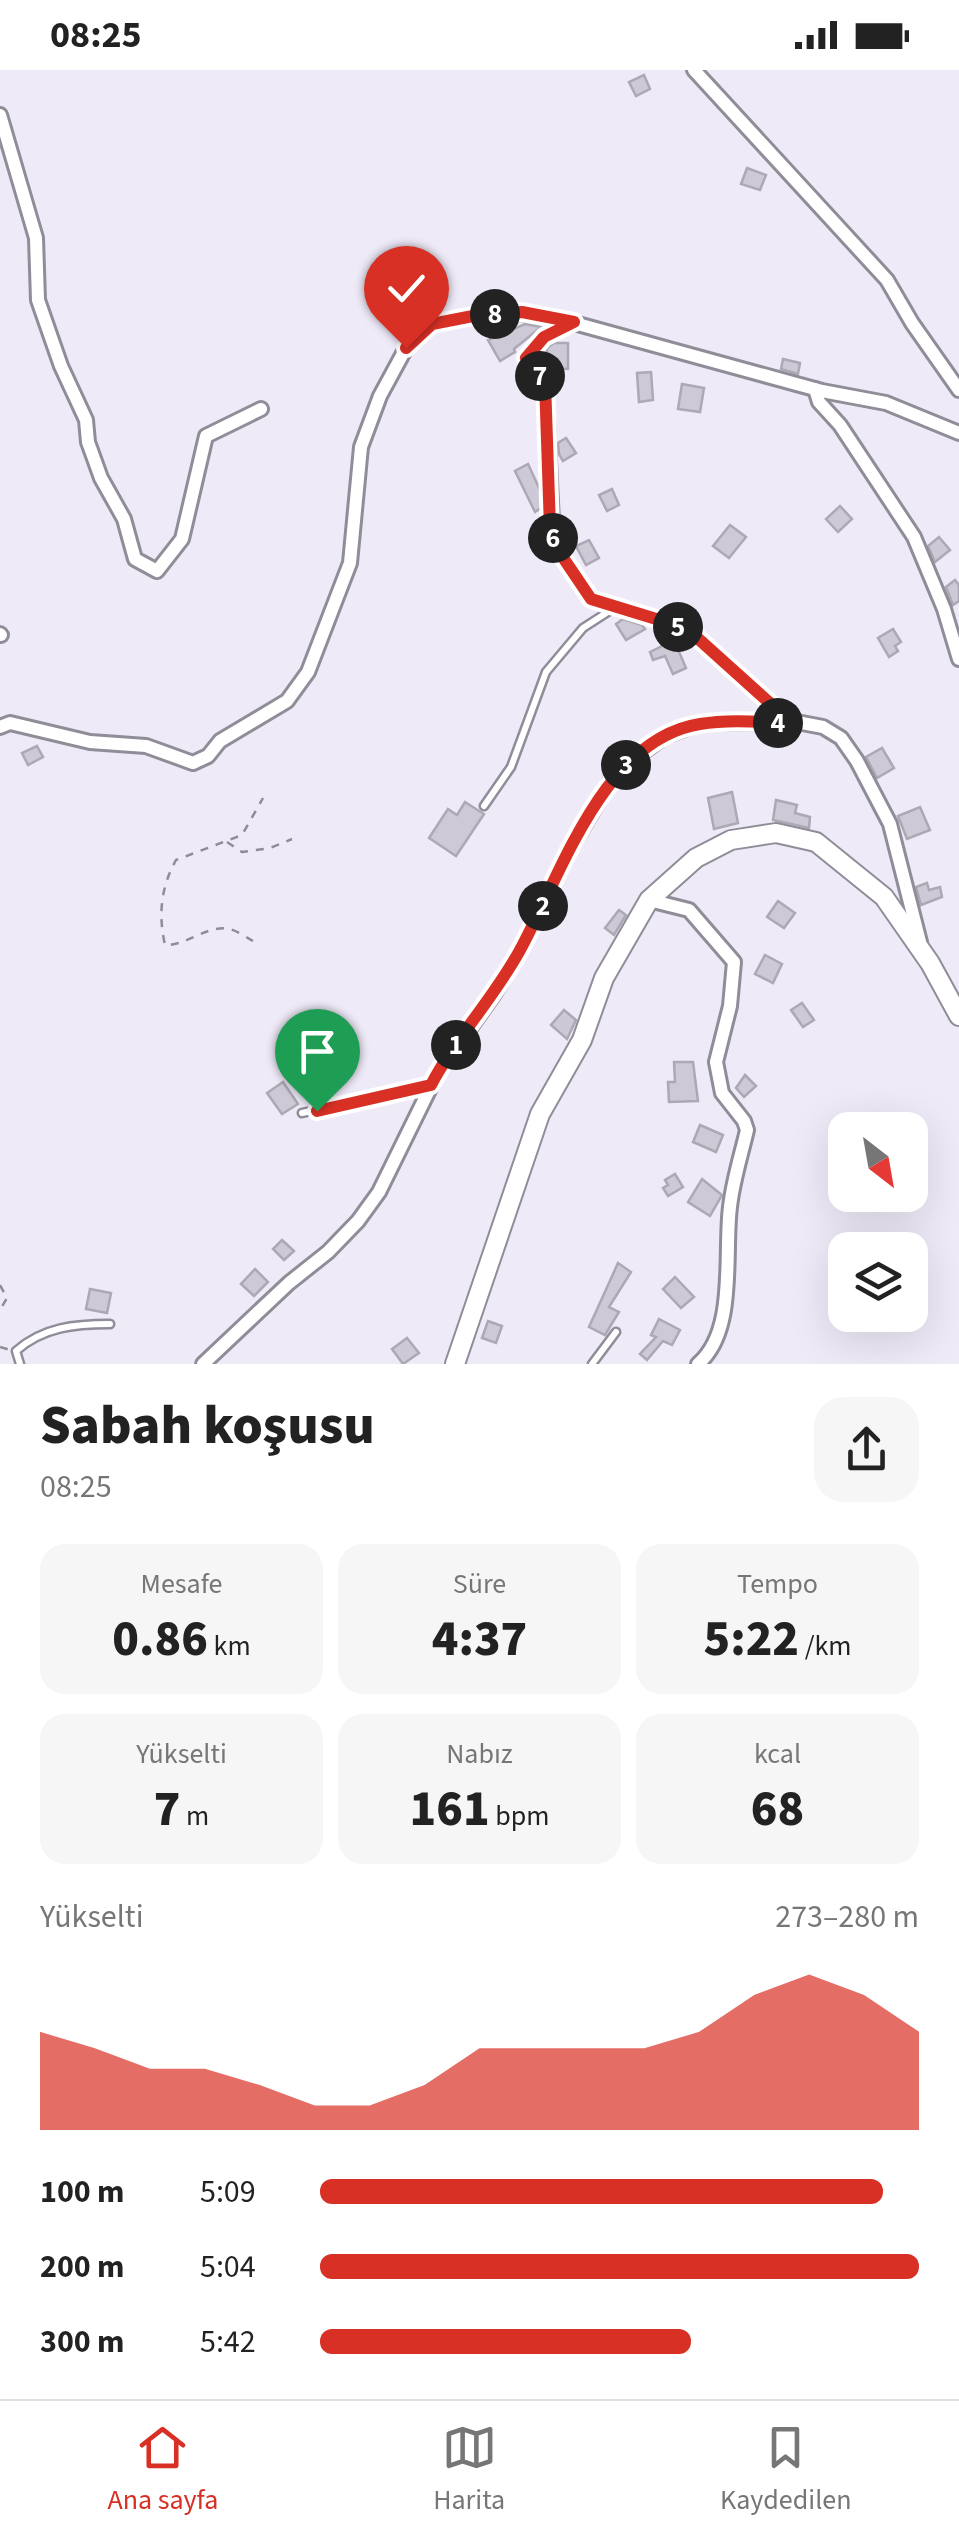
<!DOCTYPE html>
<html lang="tr">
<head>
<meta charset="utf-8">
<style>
	body { margin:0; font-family:"Source Sans 3",sans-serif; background:#f6f6f6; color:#222; height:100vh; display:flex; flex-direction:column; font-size:38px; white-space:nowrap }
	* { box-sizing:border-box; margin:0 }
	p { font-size:32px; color:#767676 }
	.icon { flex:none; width:55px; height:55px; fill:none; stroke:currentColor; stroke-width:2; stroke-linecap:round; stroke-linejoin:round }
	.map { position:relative; height:1294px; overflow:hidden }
	.drawer { display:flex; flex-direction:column; background:#fff; flex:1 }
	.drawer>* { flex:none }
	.needle { width:65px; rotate:149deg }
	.controls { position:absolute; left:828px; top:1042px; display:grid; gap:20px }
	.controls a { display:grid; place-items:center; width:100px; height:100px; border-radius:20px; background:#fff; box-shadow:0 10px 40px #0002; font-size:50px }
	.pin { position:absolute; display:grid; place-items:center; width:85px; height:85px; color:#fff; margin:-102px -42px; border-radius:50% 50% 50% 0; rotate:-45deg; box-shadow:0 0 10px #0007 }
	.pin .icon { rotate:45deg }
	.km { position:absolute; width:50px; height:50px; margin:-25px; border-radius:50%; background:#222; color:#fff; font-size:28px; line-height:50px; text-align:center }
	.round { display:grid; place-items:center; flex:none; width:105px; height:105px; border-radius:30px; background:#f6f6f6 }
	.summary { display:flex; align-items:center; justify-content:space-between; height:170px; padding:0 40px }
	h1 { font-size:55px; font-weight:800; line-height:75px }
	.metrics { display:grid; grid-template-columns:repeat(3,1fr); gap:15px; height:170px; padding:10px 40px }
	.metrics div { display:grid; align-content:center; border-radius:25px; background:#f6f6f6; text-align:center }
	.metrics b { font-size:50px; font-weight:800 }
	.metrics small { font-size:28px; font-weight:400 }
	.metrics p { font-size:28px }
	.chart { height:280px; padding:20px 40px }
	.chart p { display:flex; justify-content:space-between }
	.chart svg { width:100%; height:180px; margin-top:10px; fill:#d93025; opacity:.7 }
	ul { padding:0 40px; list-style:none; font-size:32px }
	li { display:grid; grid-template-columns:160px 120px 1fr; align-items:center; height:75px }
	li i { height:25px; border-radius:12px; background:#d93025 }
	.status { display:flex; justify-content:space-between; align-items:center; height:70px; padding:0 50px; background:#fff; direction:ltr }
	.status svg { height:28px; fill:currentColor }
	.menu { display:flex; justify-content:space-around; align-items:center; height:140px; border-top:2px solid #e0e0e0; background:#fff; font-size:28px; color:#767676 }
	.menu a { display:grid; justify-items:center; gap:5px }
	.menu .selected { color:#d93025 }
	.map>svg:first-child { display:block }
	.building { fill:#cec9d6; stroke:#aca8b4; stroke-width:2.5 }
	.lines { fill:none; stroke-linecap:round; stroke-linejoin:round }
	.lane-casing { stroke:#908c98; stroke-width:11 }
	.street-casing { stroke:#908c98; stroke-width:18 }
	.secondary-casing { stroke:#908c98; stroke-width:22 }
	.path { stroke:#908c96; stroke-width:2.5; stroke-dasharray:8 8; stroke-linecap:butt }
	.lane { stroke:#fff; stroke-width:6 }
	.street { stroke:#fff; stroke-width:12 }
	.secondary { stroke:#fff; stroke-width:18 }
	.route-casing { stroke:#fff; stroke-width:20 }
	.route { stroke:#d93025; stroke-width:12 }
</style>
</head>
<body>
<div class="status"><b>08:25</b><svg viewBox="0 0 49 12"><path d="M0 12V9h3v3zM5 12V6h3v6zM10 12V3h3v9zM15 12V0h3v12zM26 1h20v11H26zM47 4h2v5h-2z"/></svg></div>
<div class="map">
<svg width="959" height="1294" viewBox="0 0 959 1294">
	<rect width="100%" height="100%" fill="#efeaf8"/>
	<g class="building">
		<path d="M644 5 650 19 636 26 629 12Z"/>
		<path d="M747 98 766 105 760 120 741 114Z"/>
		<path d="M525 254 541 257 514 279 515 282 500 291 488 270Z"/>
		<path d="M554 273H568V299L547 298V278Z"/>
		<path d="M783 289 800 293 798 304 781 299Z"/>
		<path d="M651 302 653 330 639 332 637 303Z"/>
		<path d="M682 314 704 318 700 342 678 339Z"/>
		<path d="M566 368 576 383 563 391 559 384 558 373Z"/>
		<path d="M528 394 541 422V438L535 442 515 401Z"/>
		<path d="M612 419 619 435 607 441 599 425Z"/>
		<path d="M840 436 852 449 838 462 826 449Z"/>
		<path d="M730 455 746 467 729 488 713 476Z"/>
		<path d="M939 467 950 480 935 492 928 476Z"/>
		<path d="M589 470 599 488 586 495 576 476Z"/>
		<path d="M955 510 959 515V531L953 535 946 517Z"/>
		<path d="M623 549 642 555 645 559 626 570 616 554Z"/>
		<path d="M893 559 901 572 895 576 898 581 889 587 878 568Z"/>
		<path d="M674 570 686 598 673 604 665 586 653 590 650 582Z"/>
		<path d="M37 676 43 687 28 695 22 683Z"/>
		<path d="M882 678 894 698 877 708 866 687Z"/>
		<path d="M732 722 738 753 714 759 708 728Z"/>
		<path d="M776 730 797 735 795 743 810 747 809 758 773 750Z"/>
		<path d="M465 732 484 744 456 786 429 768 448 739 457 745Z"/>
		<path d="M920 737 930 760 907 769 898 746Z"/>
		<path d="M927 813 929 820 940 817 942 827 921 835 916 817Z"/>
		<path d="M778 831 795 843 784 858 767 847Z"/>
		<path d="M619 840 626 845 614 865 605 858Z"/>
		<path d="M765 885 782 894 773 913 755 904Z"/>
		<path d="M802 933 814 950 803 957 791 940Z"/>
		<path d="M564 940 576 950 567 969 551 955Z"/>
		<path d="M674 992H693L698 1031 669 1032 668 1012H675Z"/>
		<path d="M745 1005 756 1016 744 1027 736 1018Z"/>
		<path d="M283 1012 298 1034 282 1044 267 1023Z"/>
		<path d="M700 1055 723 1065 716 1082 693 1072Z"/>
		<path d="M675 1104 683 1117 668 1126 663 1118 668 1115 665 1110Z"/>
		<path d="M702 1109 722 1125 710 1146 688 1132Z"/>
		<path d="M282 1170 294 1181 284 1190 273 1179Z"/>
		<path d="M618 1193 631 1202 609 1237 619 1242 605 1265 589 1257Z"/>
		<path d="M255 1199 268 1212 254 1226 241 1214Z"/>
		<path d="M675 1207 694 1227 681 1238 663 1219Z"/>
		<path d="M90 1219 111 1223 107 1243 86 1239Z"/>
		<path d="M659 1249 680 1260 672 1275 663 1271 647 1290 640 1284 656 1267 651 1265Z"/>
		<path d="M488 1251 502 1256 496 1273 482 1268Z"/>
		<path d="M407 1268 419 1283 403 1294 392 1279Z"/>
	</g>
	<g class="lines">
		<defs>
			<g id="lane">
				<path d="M484 736 511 697 546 602 583 558 614 538"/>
				<path d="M302 1043 430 1015"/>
				<path d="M20 1294 16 1281C43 1257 75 1254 110 1254"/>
				<path d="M592 1294 616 1262"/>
			</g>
			<g id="street">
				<path d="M694 0 887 210 912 253 959 320"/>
				<path d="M0 45 36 168 38 230 61 296 86 350 88 372 101 408 124 449 135 489 157 501 182 469 206 366 261 339"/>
				<path d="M572 254 543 267 526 288 545 312 553 471 591 529 667 552 693 564 792 653"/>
				<path d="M815 319 819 332 840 355 914 467 944 539 959 589"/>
				<path d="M0 564 1 565"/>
				<path d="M0 657 10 653 90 672 146 676 193 693 208 686 220 671 287 631 308 602 350 493 361 377 380 326 406 278 431 255 473 246 522 243 574 253 822 321 886 333 959 363"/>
				<path d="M649 830 689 840 734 892 730 936 716 992 722 1023 744 1051 747 1060C741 1086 733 1110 730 1137 724 1184 737 1261 698 1294"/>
				<path d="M203 1294 289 1213 328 1182 358 1151 379 1122 436 1006 494 924 517 886 571 777 610 712 620 699 665 666 698 654 724 652 802 653 823 657 841 668 857 691 890 754 920 872"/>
			</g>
			<path id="secondary" d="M455 1294 540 1044 582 970 604 908 649 830 696 788 731 770 776 763 816 772 884 827 930 893 959 946"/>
		</defs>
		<use href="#lane" class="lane-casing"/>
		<use href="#street" class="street-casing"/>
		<use href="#secondary" class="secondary-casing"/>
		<g class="path">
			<path d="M227 772 242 782 270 778 292 769"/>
			<path d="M253 871C246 867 237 861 230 859 207 854 187 876 165 875 158 844 161 817 176 790L242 765 263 728"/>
			<path d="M0 1215 7 1228 0 1240"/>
			<path d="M0 1277 10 1280"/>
		</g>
		<use href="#lane" class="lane"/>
		<use href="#street" class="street"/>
		<use href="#secondary" class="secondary"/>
	</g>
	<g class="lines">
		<defs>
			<path id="route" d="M317 1041 431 1015C456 967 494 928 520 880 561 805 603 669 700 654 730 649 762 652 792 653L693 564 666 552 591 529 564 489 550 458 545 312 526 288 544 267 574 252 522 242 473 246 432 254 406 278"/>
		</defs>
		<use href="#route" class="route-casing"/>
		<use href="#route" class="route"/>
	</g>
</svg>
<div class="controls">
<a><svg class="needle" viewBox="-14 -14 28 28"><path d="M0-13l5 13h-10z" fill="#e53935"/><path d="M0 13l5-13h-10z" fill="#767676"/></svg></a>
<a><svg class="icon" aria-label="layers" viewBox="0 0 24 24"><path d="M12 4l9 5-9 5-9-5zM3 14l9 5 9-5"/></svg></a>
</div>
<div class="pin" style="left:317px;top:1041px;background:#1e9e55"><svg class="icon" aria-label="arrive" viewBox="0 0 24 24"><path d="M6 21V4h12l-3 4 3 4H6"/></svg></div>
<div class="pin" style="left:406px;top:278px;background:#d93025"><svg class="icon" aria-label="check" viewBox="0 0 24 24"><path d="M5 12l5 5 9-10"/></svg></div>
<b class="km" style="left:456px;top:975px">1</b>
<b class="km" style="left:543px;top:836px">2</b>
<b class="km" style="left:626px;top:695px">3</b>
<b class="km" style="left:778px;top:653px">4</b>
<b class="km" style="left:678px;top:557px">5</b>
<b class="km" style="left:553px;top:468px">6</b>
<b class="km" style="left:540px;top:306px">7</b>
<b class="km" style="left:495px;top:244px">8</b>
</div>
<section class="drawer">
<div class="summary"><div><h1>Sabah koşusu</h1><p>08:25</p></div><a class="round"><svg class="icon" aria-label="share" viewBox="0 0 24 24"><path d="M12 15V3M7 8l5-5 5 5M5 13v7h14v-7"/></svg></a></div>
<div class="metrics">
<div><p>Mesafe</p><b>0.86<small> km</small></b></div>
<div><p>Süre</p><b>4:37</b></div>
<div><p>Tempo</p><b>5:22<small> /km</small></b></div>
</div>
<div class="metrics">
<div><p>Yükselti</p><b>7<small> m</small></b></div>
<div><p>Nabız</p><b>161<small> bpm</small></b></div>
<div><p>kcal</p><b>68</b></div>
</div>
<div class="chart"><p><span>Yükselti</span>273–280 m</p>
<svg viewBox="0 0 160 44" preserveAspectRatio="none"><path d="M0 44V20L10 24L20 29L30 29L40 33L50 38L60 38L70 33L80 24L90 24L100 24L110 24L120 20L130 11L140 6L150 11L160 20V44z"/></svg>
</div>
<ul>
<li><b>100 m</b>5:09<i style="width:94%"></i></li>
<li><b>200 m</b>5:04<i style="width:100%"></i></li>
<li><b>300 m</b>5:42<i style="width:62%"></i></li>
</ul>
</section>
<nav class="menu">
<a class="selected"><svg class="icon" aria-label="home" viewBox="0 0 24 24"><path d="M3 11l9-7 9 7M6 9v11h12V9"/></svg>Ana sayfa</a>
<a><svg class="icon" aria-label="map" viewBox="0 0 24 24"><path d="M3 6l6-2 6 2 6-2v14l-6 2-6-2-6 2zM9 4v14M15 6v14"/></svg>Harita</a>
<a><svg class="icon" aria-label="saved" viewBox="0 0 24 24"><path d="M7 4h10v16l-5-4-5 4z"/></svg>Kaydedilen</a>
</nav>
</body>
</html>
